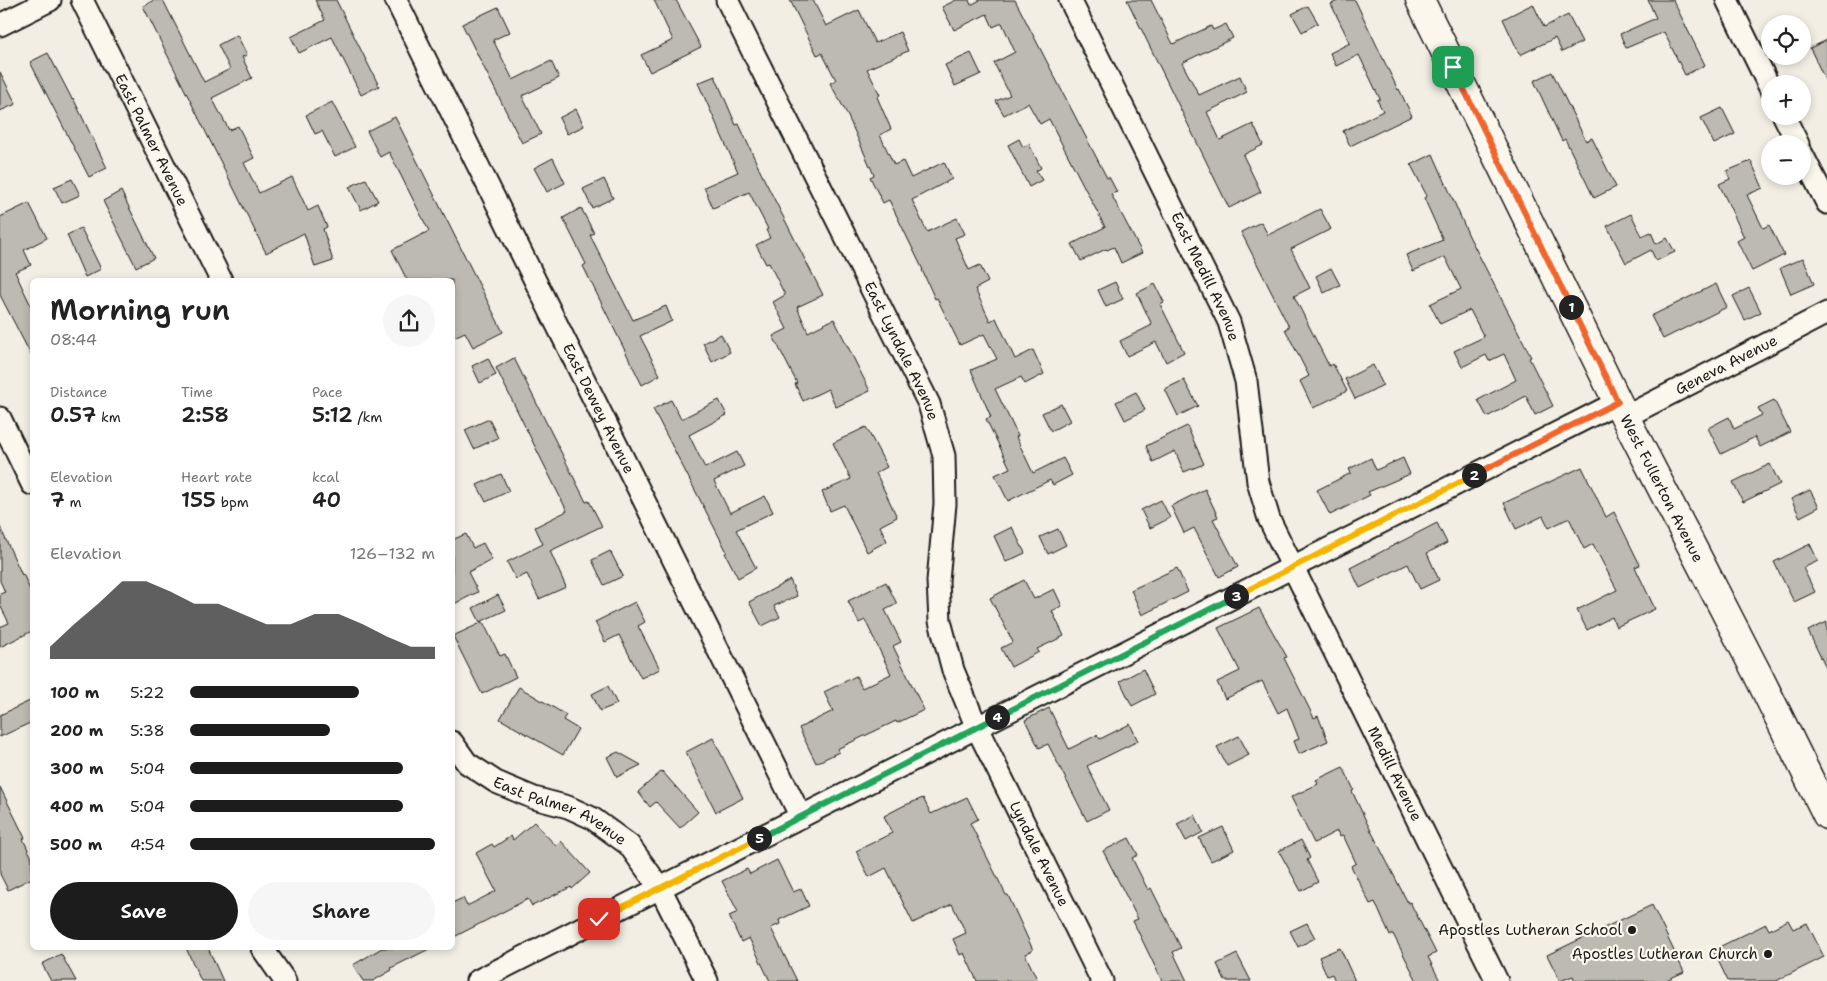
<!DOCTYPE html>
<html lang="en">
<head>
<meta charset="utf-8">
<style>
	body { margin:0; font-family:"Shantell Sans",sans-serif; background:#f6f6f6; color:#222; height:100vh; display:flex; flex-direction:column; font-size:19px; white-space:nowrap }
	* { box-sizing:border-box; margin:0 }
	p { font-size:16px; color:#767676 }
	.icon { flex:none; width:28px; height:28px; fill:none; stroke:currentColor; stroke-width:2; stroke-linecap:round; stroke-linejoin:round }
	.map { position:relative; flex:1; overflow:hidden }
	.sheet { position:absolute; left:30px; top:278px; width:425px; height:672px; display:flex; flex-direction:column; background:#fff; border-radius:8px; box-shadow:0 2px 8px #0003 }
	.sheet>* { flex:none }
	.fabs { position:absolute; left:1761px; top:15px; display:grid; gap:10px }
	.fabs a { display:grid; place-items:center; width:50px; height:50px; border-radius:50%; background:#fff; box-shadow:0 2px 8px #0003; font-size:25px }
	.pin { position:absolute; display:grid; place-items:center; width:42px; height:42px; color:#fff; margin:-21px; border-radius:10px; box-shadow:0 2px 8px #0006 }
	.km { position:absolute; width:25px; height:25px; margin:-12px; border-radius:50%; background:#222; color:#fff; font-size:14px; line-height:25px; text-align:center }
	.round { display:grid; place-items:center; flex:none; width:52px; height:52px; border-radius:26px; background:#f6f6f6 }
	.head { display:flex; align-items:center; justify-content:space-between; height:85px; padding:0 20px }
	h1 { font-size:28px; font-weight:600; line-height:38px }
	.stats { display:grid; grid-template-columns:repeat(3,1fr); gap:8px; height:85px; padding:5px 20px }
	.stats div { display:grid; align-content:center }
	.stats b { font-size:21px; font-weight:600 }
	.stats small { font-size:14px; font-weight:400 }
	.stats p { font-size:14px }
	.chart { height:140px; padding:10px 20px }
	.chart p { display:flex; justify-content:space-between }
	.chart svg { width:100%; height:90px; margin-top:5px; fill:#1c1c1c; opacity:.7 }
	.action { display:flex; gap:10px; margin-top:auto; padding:10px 20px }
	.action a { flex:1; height:58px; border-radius:30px; background:#1c1c1c; color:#fff; font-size:20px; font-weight:600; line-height:58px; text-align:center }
	.action a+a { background:#f6f6f6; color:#222 }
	ul { padding:0 20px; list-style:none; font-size:16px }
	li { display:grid; grid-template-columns:80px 60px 1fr; align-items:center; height:38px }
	li i { height:12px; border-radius:6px; background:#1c1c1c }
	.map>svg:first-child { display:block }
	.building { fill:#bdbab1; stroke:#1c1c1c }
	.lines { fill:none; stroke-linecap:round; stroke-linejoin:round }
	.street-casing { stroke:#1c1c1c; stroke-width:25 }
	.secondary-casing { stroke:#1c1c1c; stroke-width:31 }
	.street { stroke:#fbf7ec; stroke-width:21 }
	.secondary { stroke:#fbf7ec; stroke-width:28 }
	.split-1-casing { stroke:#fff; stroke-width:10 }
	.split-2-casing { stroke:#fff; stroke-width:10 }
	.split-3-casing { stroke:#fff; stroke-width:10 }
	.split-4-casing { stroke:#fff; stroke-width:10 }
	.split-5-casing { stroke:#fff; stroke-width:10 }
	.split-6-casing { stroke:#fff; stroke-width:10 }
	.split-1 { stroke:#f0652b; stroke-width:6 }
	.split-2 { stroke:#f0652b; stroke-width:6 }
	.split-3 { stroke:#f5b400; stroke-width:6 }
	.split-4 { stroke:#22a559; stroke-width:6 }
	.split-5 { stroke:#22a559; stroke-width:6 }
	.split-6 { stroke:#f5b400; stroke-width:6 }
	.poi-dot { fill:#1c1c1c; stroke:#fbf7ec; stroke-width:2 }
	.labels { text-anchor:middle; stroke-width:4.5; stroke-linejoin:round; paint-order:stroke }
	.street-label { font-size:15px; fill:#1c1c1c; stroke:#fbf7ec }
	.poi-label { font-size:15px; fill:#1c1c1c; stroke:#fbf7ec; text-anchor:end }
</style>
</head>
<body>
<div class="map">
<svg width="1827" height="981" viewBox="0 0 1827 981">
	<rect width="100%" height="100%" fill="#f2eee4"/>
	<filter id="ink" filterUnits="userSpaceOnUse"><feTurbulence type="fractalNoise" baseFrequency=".02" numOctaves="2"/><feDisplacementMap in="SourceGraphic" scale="10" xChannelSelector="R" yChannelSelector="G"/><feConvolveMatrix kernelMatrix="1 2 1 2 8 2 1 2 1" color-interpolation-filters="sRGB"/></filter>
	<g filter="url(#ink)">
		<g class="building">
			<path d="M154 0H163L204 82 230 69 218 45 237 35 247 55 242 57 252 78 212 98 229 130 238 126 254 158 244 163 259 193 292 177 308 211 318 206 327 227 323 229 333 261 315 267 304 233 266 253 143 6Z"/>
			<path d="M315 0H336L379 86 361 95 332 37 299 53 291 37 325 20Z"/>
			<path d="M654 0H676L701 47 650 72 641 55 673 40Z"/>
			<path d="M790 0H813L826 26 859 10 875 43 900 32 908 51 867 69 880 95 877 97 891 129 880 135 894 165 903 161 911 178 944 162 952 179 912 200 927 232 957 218 965 234 955 238 969 270 980 265 988 282 975 289 990 321 996 318 1015 359 1033 350 1044 374 1025 384 1021 377 995 389 1018 436 1016 437 1033 473 1063 458 1072 475 1053 485 1050 480 1008 501 995 475 1010 468 986 419 991 417 971 370 997 359 984 334 960 345 937 298 935 299 922 270H923L889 200 883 203 870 177 874 175 846 112 830 83 836 80 822 53 817 55Z"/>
			<path d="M956 0H969L971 5 980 0H1015L1107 178 1109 177 1117 192 1111 194 1142 253 1121 263 1114 247 1107 250 1106 249 1081 261 1072 244 1105 227 1049 119 1040 124 1028 103 1004 115 996 101 1010 95 994 63 1015 52 1002 23 993 27 987 14 954 30 942 7Z"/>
			<path d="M1127 0H1151L1173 44 1211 26 1213 30 1226 24 1233 38 1182 63 1199 95 1240 76 1247 92 1207 112 1220 140 1253 124 1263 145 1243 155 1261 192 1229 208Z"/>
			<path d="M1340 0H1355L1398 90 1399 89 1412 116 1350 146 1343 131 1383 111 1377 100 1380 99 1359 55 1336 66 1330 53 1350 43 1331 4Z"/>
			<path d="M1648 0H1673L1705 65 1685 75 1664 32 1626 48 1620 34 1656 18Z"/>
			<path d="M1533 4 1544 27 1568 15 1582 42 1562 52 1555 38 1520 55 1503 19Z"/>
			<path d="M1308 6 1318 23 1302 32 1292 14Z"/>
			<path d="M498 7 510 32 493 40 513 80 551 61 559 78 522 96 541 134 522 143 462 24Z"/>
			<path d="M1827 40V84L1810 48Z"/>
			<path d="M48 53 72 99 73 98 107 168 89 177 30 62Z"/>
			<path d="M971 53 981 74 955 86 945 65Z"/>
			<path d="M0 72 16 104 0 111Z"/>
			<path d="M1552 72 1586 141 1592 138 1616 187 1594 198 1565 139 1562 141 1534 81Z"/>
			<path d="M715 76 736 125 739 124 761 173 823 295 797 307 808 332 834 319 870 391 836 407 828 389 803 401 795 384 797 383 773 336 787 329 773 302 785 295 769 263 766 264 756 245 770 238 766 230 768 229 749 192 713 208 704 187 738 172 698 83Z"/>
			<path d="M332 102 355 147 335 157 322 131 315 134 306 115Z"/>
			<path d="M1722 108 1735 134 1714 144 1701 118Z"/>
			<path d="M576 109 584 126 567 134 559 118Z"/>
			<path d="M395 117 503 332 473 347 465 332 452 338V280H407L392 250 429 231 389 152 380 157 367 131Z"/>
			<path d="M1019 139 1023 147 1029 144 1041 168 1036 171 1042 180 1029 187 1008 145Z"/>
			<path d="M1433 154 1469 236 1521 337 1531 357 1529 358 1553 406 1535 415 1526 396 1487 417 1478 400 1516 380 1504 354 1489 361 1486 355 1462 367 1454 351 1484 337 1470 310 1440 324 1430 304 1461 289 1445 257 1413 271 1406 255 1443 240 1424 198 1427 196 1411 165Z"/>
			<path d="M553 158 565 183 547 192 534 168Z"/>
			<path d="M1751 161 1763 188 1747 195 1763 228 1769 225 1784 255 1752 271 1737 241 1744 237 1719 184 1730 179 1727 171Z"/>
			<path d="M72 179 80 195 62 203 54 187Z"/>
			<path d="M366 179 378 201 361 210 349 187Z"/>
			<path d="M604 179 613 198 592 208 583 189Z"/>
			<path d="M121 191 154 258 136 267 103 201Z"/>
			<path d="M29 203 47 238 24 250 31 265 15 272 32 308V357L0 295V217Z"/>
			<path d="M581 208 594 233 590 235 633 320 666 306 672 321 640 336 660 375 642 385 583 266 586 264 563 218Z"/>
			<path d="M1320 209 1331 229 1291 249 1310 288 1294 296 1329 366 1333 364 1347 391 1313 408 1300 381 1309 376 1285 329 1289 327 1241 232 1261 222 1268 235Z"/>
			<path d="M1631 214 1642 236 1651 232 1656 244 1667 238 1675 252 1656 261 1651 250 1626 263 1607 226Z"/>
			<path d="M81 228 101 269 85 277 67 235Z"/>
			<path d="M1803 258 1814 284 1791 294 1780 268Z"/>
			<path d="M1331 268 1340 285 1324 293 1316 276Z"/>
			<path d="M1115 282 1123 299 1106 307 1098 290Z"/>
			<path d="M1155 284 1164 302 1160 304 1184 352 1166 362 1156 342 1127 356 1120 341 1152 325 1137 293Z"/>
			<path d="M1716 284 1727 307 1663 339 1651 316Z"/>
			<path d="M1749 288 1761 312 1745 320 1733 296Z"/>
			<path d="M721 334 730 352 712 362 703 343Z"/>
			<path d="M488 358 496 375 480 383 472 366Z"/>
			<path d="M514 358 586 502 589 501 602 526 550 551 566 587 539 599 527 574 516 579 507 562 543 544 535 527 567 511 496 368Z"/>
			<path d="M1373 365 1383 385 1355 399 1345 379Z"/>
			<path d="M1184 380 1198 406 1178 416 1165 389Z"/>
			<path d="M1136 392 1145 410 1125 420 1116 402Z"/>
			<path d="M671 400 681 419 719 400 727 415 689 435 705 468 737 452 744 466 714 481 730 513 765 496 773 512 736 530 756 568 738 578 725 553 727 552 653 409Z"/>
			<path d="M1774 400 1790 432 1760 447 1755 437 1721 454 1708 428 1729 417 1734 429 1762 415 1758 408Z"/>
			<path d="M1061 404 1070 421 1051 431 1042 413Z"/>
			<path d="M489 419 498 438 474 449 465 430Z"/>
			<path d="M1187 426 1204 464 1184 472 1175 451 1153 462 1146 446Z"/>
			<path d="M866 427 887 467 876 473 897 517 880 526 887 541 867 552 844 505 830 511 822 492 851 479 833 443Z"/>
			<path d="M1371 458 1376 470 1403 458 1410 474 1368 492 1370 495 1330 515 1317 490 1351 473 1349 469Z"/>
			<path d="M1770 464 1780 484 1743 502 1733 482Z"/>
			<path d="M1582 467 1606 517 1614 512 1640 565 1635 567 1655 609 1616 627 1612 617 1587 630 1577 610 1617 590 1593 544 1584 549 1569 518 1549 528 1543 516 1516 529 1504 503Z"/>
			<path d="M501 474 509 491 486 502 477 485Z"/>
			<path d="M1205 489 1218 517 1213 519 1238 567 1219 577 1194 528 1184 533 1171 506Z"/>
			<path d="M1810 490 1819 507 1800 517 1791 499Z"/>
			<path d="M1161 500 1170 518 1150 528 1141 510Z"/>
			<path d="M1437 523 1447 543 1427 553 1439 580 1420 589 1408 564 1360 588 1350 568Z"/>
			<path d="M0 527 22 575 23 574 32 594V631L0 647V627L9 623 0 605V594L5 592 0 581Z"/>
			<path d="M1012 527 1025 553 1006 562 994 536Z"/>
			<path d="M1058 529 1066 545 1048 554 1040 537Z"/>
			<path d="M466 534 473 548 483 543 492 560 468 572 478 592 452 605V540Z"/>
			<path d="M1810 544 1818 561 1803 568 1815 592 1794 602 1774 562Z"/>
			<path d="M610 551 623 576 604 585 592 560Z"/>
			<path d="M1177 568 1188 592 1142 615 1131 590Z"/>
			<path d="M790 580 797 596 774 606 780 617 762 626 749 602Z"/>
			<path d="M1024 580 1034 599 1054 589 1062 606 1052 611 1064 636 1037 649 1039 652 1011 667 1001 648 1013 642 990 598Z"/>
			<path d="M886 582 897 604 885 610 901 642 893 646 924 710 897 723 896 721 837 749 839 752 816 763 799 728 833 711 824 692 856 676 862 688 891 674 865 620 859 623 848 601Z"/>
			<path d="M498 595 506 610 480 622 473 608Z"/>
			<path d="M635 602 645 622 638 626 660 669 641 678 619 635 605 642 595 622Z"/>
			<path d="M1259 608 1287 657 1284 658 1314 718 1318 716 1328 741 1299 754 1294 741 1299 739 1287 708 1278 713 1262 681 1225 699 1217 682 1240 671 1218 628Z"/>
			<path d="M483 622 500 656 505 654 516 677 482 694 453 636Z"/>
			<path d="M1827 622V670L1808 631Z"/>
			<path d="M1143 669 1155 694 1132 706 1120 681Z"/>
			<path d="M608 686 617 704 600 711 592 694Z"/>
			<path d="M519 687 566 715 563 720 578 729 563 755 500 719Z"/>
			<path d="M32 700V722L0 737V715Z"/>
			<path d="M1049 708 1069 749 1097 735 1100 739 1130 724 1138 741 1087 766 1109 810 1087 821 1048 744 1039 748 1025 720Z"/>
			<path d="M1239 736 1249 755 1227 766 1217 747Z"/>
			<path d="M713 738 743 798 716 812 686 752Z"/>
			<path d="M618 752 641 765 617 777 607 757Z"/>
			<path d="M1343 767 1354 790 1352 791 1367 823 1408 903 1410 902 1436 953 1428 957 1440 981H1417L1393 934 1390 936 1375 902 1370 904 1351 866 1356 863 1343 835 1340 837 1337 831 1314 843 1291 797 1318 784 1316 780Z"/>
			<path d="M662 771 698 812 680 828 656 802 650 807 638 792Z"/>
			<path d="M0 787 25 838 23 839 32 858V878L8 890 0 874Z"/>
			<path d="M967 797 978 819 970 823 1006 895H1008L1033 950 1025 954 1038 981H977L964 953 960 955 953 939 966 933 952 904 913 923 886 868 869 877 856 851 892 833 884 816 903 806 923 798 931 814Z"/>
			<path d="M1195 815 1203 832 1186 841 1177 824Z"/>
			<path d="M534 822 556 846 561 841 590 873 572 889 571 887 532 906 528 899 452 938V903L463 898 467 906 496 891 476 853 492 844 494 847 511 836 513 840Z"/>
			<path d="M1223 827 1234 850 1211 861 1199 838Z"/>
			<path d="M1129 838 1138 855 1132 858 1148 890 1151 888 1181 948 1173 952 1187 981H1162L1133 921 1138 919 1103 851Z"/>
			<path d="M1301 840 1310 858 1307 860 1318 882 1301 891 1279 851Z"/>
			<path d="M777 860 793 892 801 889 809 906 779 920 780 924 771 928 797 981H770L749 938 741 942 729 916 738 912 722 881 747 869 750 874Z"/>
			<path d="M1652 905 1684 972 1664 981H1575L1573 976 1560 981 1547 955Z"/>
			<path d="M1788 920 1793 929 1807 923 1824 957 1776 981H1728L1713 950 1766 924 1769 930Z"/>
			<path d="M1307 923 1315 938 1298 947 1290 931Z"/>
			<path d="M186 948H208L223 981H201Z"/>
			<path d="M382 948H431L391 968 392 970 373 981H363L353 965Z"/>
			<path d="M1340 948 1355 981H1335L1332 974 1327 976 1319 957Z"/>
			<path d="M61 954 76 981H51L42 964Z"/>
			<path d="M1237 954 1251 981H1225L1217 964Z"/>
		</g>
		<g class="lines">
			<defs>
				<g id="street">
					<path id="s1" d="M82 0 221 280"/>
					<path id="s2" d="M396 0 801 817"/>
					<path id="s3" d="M727 0 929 404 944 456 945 504 938 581 940 621 953 670 977 728 1102 981"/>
					<path id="s4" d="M1070 0 1229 322 1246 381 1258 482 1269 519 1497 981"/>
					<path d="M1727 0 1770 88"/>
					<path d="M0 25 50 0"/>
					<path d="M1784 116 1798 144"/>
					<path d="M1802 154 1827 203"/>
					<path id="s5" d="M1625 417 1827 313"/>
					<path d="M0 418 32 484"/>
					<path id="s6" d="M452 742 467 763 496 782 534 798 568 807 592 818 629 845 660 888 707 981"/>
					<path d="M262 948 285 981"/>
					<path d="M477 981 1618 402"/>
				</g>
				<g id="secondary">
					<path id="s7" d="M1420 0 1625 417 1758 675 1827 815"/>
				</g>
			</defs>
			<use href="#street" class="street-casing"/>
			<use href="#secondary" class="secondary-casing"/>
			<use href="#street" class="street"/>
			<use href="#secondary" class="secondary"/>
		</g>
	</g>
	<g class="lines" filter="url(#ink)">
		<defs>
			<path id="split-1" d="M1453 67 1571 307"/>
			<path id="split-2" d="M1474 475 1618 402 1571 307"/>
			<path id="split-3" d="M1236 596 1474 475"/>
			<path id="split-4" d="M997 717 1236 596"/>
			<path id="split-5" d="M759 838 997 717"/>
			<path id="split-6" d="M599 919 759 838"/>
		</defs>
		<use href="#split-1" class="split-1-casing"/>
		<use href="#split-2" class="split-2-casing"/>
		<use href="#split-3" class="split-3-casing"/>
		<use href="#split-4" class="split-4-casing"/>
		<use href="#split-5" class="split-5-casing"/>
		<use href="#split-6" class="split-6-casing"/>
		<use href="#split-1" class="split-1"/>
		<use href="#split-2" class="split-2"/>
		<use href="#split-3" class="split-3"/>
		<use href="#split-4" class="split-4"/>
		<use href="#split-5" class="split-5"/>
		<use href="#split-6" class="split-6"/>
	</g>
	<g class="poi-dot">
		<circle cx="1632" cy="930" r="5"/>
		<circle cx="1768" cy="954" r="5"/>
	</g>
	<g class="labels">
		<g class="street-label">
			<text dy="5" stroke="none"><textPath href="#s1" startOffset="156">East Palmer Avenue</textPath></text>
			<text dy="5" stroke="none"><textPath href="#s4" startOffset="308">East Medill Avenue</textPath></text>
			<text dy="5" stroke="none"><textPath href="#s3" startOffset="392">East Lyndale Avenue</textPath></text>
			<text dy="5" stroke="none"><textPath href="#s5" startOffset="114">Geneva Avenue</textPath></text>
			<text dy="5" stroke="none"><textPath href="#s2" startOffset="456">East Dewey Avenue</textPath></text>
			<text dy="5" stroke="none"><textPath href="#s7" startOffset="545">West Fullerton Avenue</textPath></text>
			<text dy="5" stroke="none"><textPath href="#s4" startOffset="845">Medill Avenue</textPath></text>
			<text dy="5" stroke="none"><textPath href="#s6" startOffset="131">East Palmer Avenue</textPath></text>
			<text dy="5" stroke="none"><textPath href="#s3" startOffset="925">Lyndale Avenue</textPath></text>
		</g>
		<g class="poi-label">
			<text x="1622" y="935">Apostles Lutheran School</text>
			<text x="1758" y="959">Apostles Lutheran Church</text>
		</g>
	</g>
</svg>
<div class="fabs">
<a><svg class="icon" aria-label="locate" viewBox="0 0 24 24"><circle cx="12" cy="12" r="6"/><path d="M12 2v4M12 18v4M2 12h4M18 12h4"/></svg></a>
<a>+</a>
<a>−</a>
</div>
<div class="pin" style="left:1453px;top:67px;background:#1e9e55"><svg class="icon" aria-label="arrive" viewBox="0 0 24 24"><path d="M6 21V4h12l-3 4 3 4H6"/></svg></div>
<div class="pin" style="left:599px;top:919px;background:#d93025"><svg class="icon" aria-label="check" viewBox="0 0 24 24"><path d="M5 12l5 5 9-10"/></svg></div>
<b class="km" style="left:1571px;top:307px">1</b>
<b class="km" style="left:1474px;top:475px">2</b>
<b class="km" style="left:1236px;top:596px">3</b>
<b class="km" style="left:997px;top:717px">4</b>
<b class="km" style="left:759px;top:838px">5</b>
<section class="sheet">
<div class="head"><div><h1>Morning run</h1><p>08:44</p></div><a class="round"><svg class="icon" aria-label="share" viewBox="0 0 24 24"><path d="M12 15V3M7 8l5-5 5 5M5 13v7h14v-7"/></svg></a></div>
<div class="stats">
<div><p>Distance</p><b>0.57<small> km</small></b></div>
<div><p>Time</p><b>2:58</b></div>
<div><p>Pace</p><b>5:12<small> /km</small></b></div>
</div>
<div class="stats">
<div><p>Elevation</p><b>7<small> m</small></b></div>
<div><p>Heart rate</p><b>155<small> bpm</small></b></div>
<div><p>kcal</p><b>40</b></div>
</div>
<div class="chart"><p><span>Elevation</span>126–132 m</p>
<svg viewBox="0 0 160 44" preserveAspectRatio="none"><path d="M0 44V38L10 27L20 17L30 6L40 6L50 11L60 17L70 17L80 22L90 27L100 27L110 22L120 22L130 27L140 33L150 38L160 38V44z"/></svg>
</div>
<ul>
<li><b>100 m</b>5:22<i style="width:69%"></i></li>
<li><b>200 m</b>5:38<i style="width:57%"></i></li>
<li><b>300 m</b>5:04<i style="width:87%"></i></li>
<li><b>400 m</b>5:04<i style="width:87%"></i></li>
<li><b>500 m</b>4:54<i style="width:100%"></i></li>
</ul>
<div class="action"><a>Save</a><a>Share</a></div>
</section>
</div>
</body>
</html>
